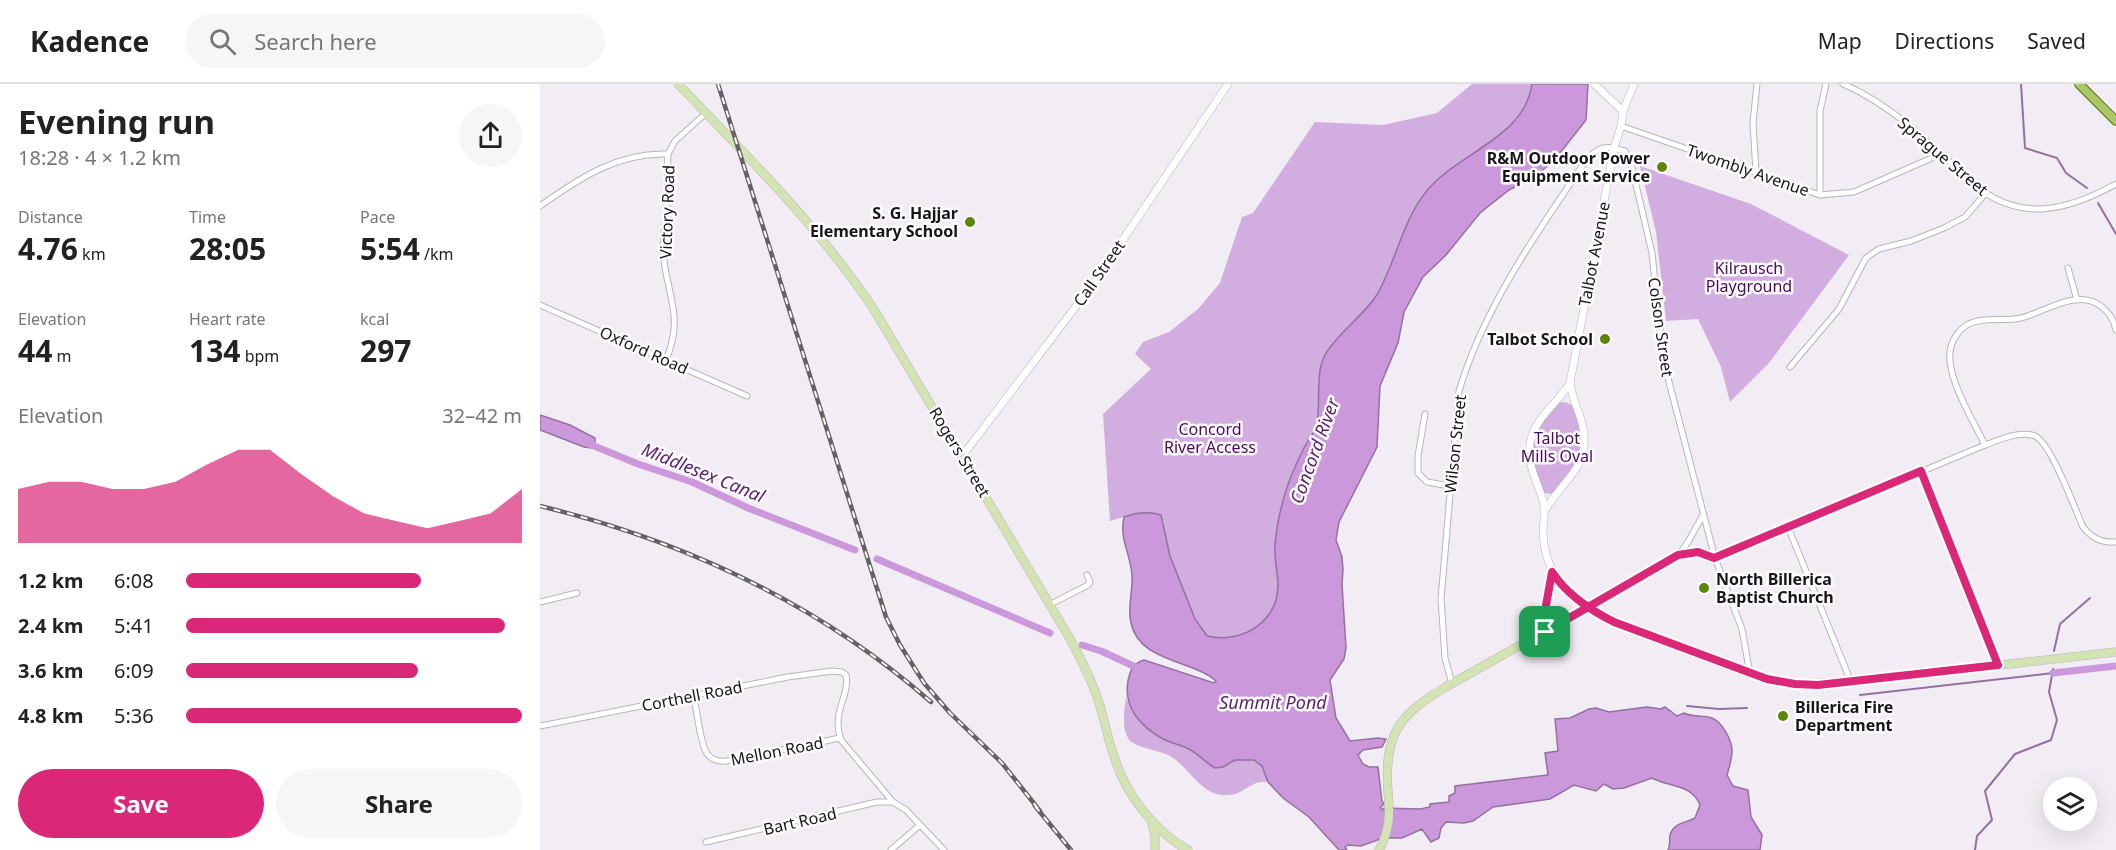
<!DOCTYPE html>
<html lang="en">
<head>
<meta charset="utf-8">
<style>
	body { margin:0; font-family:"Noto Sans",sans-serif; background:#f6f6f6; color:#222; height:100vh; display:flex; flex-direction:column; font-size:22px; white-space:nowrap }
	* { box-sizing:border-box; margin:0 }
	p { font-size:20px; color:#767676 }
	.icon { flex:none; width:33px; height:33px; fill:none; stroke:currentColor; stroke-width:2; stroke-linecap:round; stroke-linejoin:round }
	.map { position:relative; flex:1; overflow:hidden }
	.details { display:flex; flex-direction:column; background:#fff; width:540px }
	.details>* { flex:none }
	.fabs { position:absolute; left:1503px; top:693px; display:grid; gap:12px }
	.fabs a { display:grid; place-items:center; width:54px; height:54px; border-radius:50%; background:#fff; box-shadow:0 6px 24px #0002; font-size:30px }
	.pin { position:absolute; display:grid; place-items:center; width:51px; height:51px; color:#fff; margin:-26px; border-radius:12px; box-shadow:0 3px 9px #0006 }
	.round { display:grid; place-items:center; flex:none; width:63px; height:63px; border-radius:32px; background:#f6f6f6 }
	.headline { display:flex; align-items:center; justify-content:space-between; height:102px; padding:0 18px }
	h1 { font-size:33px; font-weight:700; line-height:45px }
	.figures { display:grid; grid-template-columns:repeat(3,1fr); gap:9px; height:102px; padding:6px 18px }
	.figures div { display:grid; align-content:center }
	.figures b { font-size:30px; font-weight:700 }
	.figures small { font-size:16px; font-weight:400 }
	.figures p { font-size:16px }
	.chart { height:168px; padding:12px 18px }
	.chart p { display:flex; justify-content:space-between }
	.chart svg { width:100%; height:108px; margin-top:6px; fill:#db2777; opacity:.7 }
	.primary-button { display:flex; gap:12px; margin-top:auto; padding:12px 18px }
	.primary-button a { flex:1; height:69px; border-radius:36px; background:#db2777; color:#fff; font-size:24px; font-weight:700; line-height:69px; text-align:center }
	.primary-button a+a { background:#f6f6f6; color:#222 }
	ul { padding:0 18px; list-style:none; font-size:20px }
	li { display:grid; grid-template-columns:96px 72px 1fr; align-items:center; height:45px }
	li i { height:15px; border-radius:8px; background:#db2777 }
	header { display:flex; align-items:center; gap:36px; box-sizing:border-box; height:84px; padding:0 30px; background:#fff; border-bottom:2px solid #e0e0e0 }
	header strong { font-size:28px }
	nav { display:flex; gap:33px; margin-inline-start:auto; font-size:21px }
	.search { width:420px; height:54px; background:#f6f6f6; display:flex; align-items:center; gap:15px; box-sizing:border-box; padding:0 21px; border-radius:33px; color:#767676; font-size:22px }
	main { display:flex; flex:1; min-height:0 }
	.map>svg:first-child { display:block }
	.green { fill:#d2addf }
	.water { fill:#ca98db; stroke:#9471a0; stroke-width:1.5 }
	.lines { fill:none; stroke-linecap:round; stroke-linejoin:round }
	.stream { stroke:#9471a0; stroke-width:2 }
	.canal { stroke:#ca98db; stroke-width:7 }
	.minor-casing { stroke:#b8b4ba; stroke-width:7 }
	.tertiary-casing { stroke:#b8b4ba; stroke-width:8 }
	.secondary-casing { stroke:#b8b4ba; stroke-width:9 }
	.primary-casing { stroke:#527009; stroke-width:10 }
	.minor { stroke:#fff; stroke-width:5 }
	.tertiary { stroke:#fff; stroke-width:7 }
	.secondary { stroke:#d4e3b3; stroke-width:8 }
	.primary { stroke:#aac767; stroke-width:8 }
	.rail-casing { stroke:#656266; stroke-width:4.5 }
	.rail { stroke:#fefbff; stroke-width:2; stroke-dasharray:7; stroke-linecap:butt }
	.route-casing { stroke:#fff; stroke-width:12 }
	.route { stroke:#db2777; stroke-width:8 }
	.poi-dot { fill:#5e850b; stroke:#fefbff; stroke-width:2 }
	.labels { text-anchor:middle; stroke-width:5; stroke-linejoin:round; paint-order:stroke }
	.street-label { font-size:16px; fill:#171518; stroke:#fefbff }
	.poi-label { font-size:16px; font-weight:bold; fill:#171518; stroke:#fefbff; text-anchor:end }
	.park-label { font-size:16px; fill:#4a095c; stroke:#fefbff }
	.water-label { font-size:18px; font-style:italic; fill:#5d216f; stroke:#fefbff }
</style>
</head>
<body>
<header>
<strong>Kadence</strong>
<div class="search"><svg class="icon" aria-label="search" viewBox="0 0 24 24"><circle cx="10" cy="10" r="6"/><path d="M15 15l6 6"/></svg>Search here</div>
<nav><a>Map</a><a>Directions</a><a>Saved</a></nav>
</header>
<main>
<section class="details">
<div class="headline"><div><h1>Evening run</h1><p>18:28 · 4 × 1.2 km</p></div><a class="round"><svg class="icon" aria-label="share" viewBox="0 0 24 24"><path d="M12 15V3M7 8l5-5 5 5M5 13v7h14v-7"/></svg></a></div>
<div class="figures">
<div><p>Distance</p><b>4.76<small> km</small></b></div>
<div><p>Time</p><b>28:05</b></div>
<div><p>Pace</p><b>5:54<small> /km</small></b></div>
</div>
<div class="figures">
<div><p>Elevation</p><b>44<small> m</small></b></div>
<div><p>Heart rate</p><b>134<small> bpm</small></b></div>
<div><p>kcal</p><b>297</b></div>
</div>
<div class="chart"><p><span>Elevation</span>32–42 m</p>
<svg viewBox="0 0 160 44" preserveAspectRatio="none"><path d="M0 44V22L10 19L20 19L30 22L40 22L50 19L60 12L70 6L80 6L90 16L100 25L110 32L120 35L130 38L140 35L150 32L160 22V44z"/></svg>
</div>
<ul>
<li><b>1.2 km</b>6:08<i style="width:70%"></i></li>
<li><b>2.4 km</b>5:41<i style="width:95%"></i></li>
<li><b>3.6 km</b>6:09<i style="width:69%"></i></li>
<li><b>4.8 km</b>5:36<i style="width:100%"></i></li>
</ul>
<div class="primary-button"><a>Save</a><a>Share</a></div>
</section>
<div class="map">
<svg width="1576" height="766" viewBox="0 0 1576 766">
	<rect width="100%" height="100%" fill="#f2edf4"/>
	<g class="green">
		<path d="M932 0H992C985 50 928 66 896 97 865 125 858 173 838 208 825 231 797 249 785 271 774 291 781 322 776 343 774 351 766 358 763 366 755 382 747 400 743 417 739 431 736 447 735 462 734 475 738 489 738 502 737 539 701 560 667 552 647 525 627 470 623 436L596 429 570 437 563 330 611 285 595 270 603 258 629 248 658 225 680 199 702 133 713 129 775 38 843 41 897 29Z"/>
		<path d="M1100 82 1211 120 1309 171 1229 279 1190 318 1181 283 1158 235 1126 237 1116 148Z"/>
		<path d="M1022 318C1044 317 1047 363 1040 377 1034 388 1022 399 1013 410L1005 409 998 404 991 386 993 348 1017 320Z"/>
		<path d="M586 612 589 621 668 680H690L695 676 705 675 714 676 722 682 728 698C707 696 705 714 681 711 659 708 648 682 630 672 620 666 593 664 588 654 581 642 585 625 586 612Z"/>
	</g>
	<g class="water">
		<path d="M992 0H1048L1046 36 1013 78 989 96 969 106 940 129 906 171 883 193 864 228 858 259 840 302 837 363 799 438 796 456 802 473 803 486 802 500 806 564 804 575 790 596 796 634 810 657 838 654 846 655 842 663 823 666 818 671 823 680 829 683H838L842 717 844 720 840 724 842 726 844 724 880 725 890 723V720L909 718V712L915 709V702L1008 691 1005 669 1018 667 1015 635 1030 634 1049 625 1056 624 1069 628 1107 623 1121 625 1125 623 1137 632 1144 629C1151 633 1163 631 1172 634 1182 638 1192 656 1192 667 1192 675 1189 684 1187 691L1193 702 1208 706 1211 733 1222 751 1220 766H1128C1131 760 1129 756 1130 751 1134 738 1146 739 1155 734L1160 721C1152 700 1128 703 1112 694L1084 704 1073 705 1064 700 1056 707 1034 701 1010 715 953 723 933 737 924 739 906 738 901 744 899 754 891 758 882 745 862 754H843L821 762 808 761 805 763 807 766H799L769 733 743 714 728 698 722 682 714 676H695L683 683 675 684C666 679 659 671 649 665 641 661 631 659 623 655 601 643 583 623 588 597 590 586 594 579 604 576L674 599 676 597C653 576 599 578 591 539 587 524 593 508 592 492 591 470 579 456 584 433 597 428 608 427 621 431L630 472 655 535 667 552C701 560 737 539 738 502 738 489 734 475 735 462 736 447 739 431 743 417 747 400 755 382 763 366 766 358 774 351 776 343 782 322 774 291 785 271 797 249 825 231 838 209 858 173 865 125 896 97 928 66 985 50 992 0Z"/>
		<path d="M0 331 30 341 55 354V358L51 364 44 363 0 346Z"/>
	</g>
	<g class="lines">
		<g class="stream">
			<path d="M1481 0 1485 64 1517 74 1526 89 1547 104"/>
			<path d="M1558 119 1576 150"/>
			<path d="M1514 567 1520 540 1550 514"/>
			<path d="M1320 611 1513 589"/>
			<path d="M1147 622 1179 625 1207 624"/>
			<path d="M1435 766 1437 752 1452 736 1445 707 1475 670 1511 656 1517 636 1509 608 1513 585"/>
		</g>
		<g class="canal">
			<path d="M47 359 98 380 152 398 208 424 315 466"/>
			<path d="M337 475 510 549"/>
			<path d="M542 561 561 567 600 585"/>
			<path d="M1513 589 1576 582"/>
		</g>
		<defs>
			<g id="minor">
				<path d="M1303 0C1353 21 1394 63 1433 100 1480 139 1527 127 1576 100"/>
				<path d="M1081 42 1280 111 1314 108 1401 70"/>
				<path d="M1216 88 1213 39 1217 0"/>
				<path d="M1280 111V27L1286 0"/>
				<path d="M0 122C40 94 78 68 128 70"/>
				<path d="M1528 184 1537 216"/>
				<path d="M0 221 207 312"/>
				<path d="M126 276C145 231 126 211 123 167 123 152 126 136 127 121 128 104 127 87 128 70L135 57 166 29"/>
				<path d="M1250 283 1299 225 1326 174 1339 165 1371 157 1404 144 1425 133 1445 110"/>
				<path d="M885 330 878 372V389L887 398 910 402"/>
				<path d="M1445 361C1433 336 1407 295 1410 268 1411 258 1418 246 1427 241 1443 232 1463 238 1481 234 1505 228 1539 203 1562 223 1570 229 1574 237 1576 246"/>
				<path d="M1381 387 1458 581"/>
				<path d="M1248 443 1311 598"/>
				<path d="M1139 470 1148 458 1163 431"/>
				<path d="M0 518 37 509"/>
				<path d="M511 520 548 501 550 498 547 491"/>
				<path d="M1048 523 1138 471 1158 468 1175 474 1445 361C1459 356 1480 346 1495 352 1511 359 1535 425 1543 443 1552 454 1561 459 1576 458"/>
				<path d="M912 600 905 574 901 515 919 307C940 236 983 169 1024 109 1032 97 1046 73 1058 66 1067 61 1076 65 1085 67L1090 75 1112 169 1123 275 1175 474 1202 545 1210 590"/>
				<path d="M153 612C158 628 159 654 166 668 170 675 178 678 186 677L300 654"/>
				<path d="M0 642 248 593 292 587 302 588 306 591C310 613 291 627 301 656L353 718 366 726 404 766"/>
				<path d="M166 758 337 718H353"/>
				<path d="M351 766 380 741"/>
			</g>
			<g id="tertiary">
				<path d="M1054 0 1083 27"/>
				<path d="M1030 299C1018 319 997 332 991 355 985 379 997 395 1003 417 1006 428 1003 438 1003 449 1004 483 1021 505 1048 523"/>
				<path d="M423 371 553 200 688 0"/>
				<path d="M1005 426C1022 397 1051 383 1043 344 1040 328 1032 315 1030 299L1074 64 1081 42 1083 27 1094 0"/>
				<path d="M1005 548 1003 538 1012 488"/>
			</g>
			<g id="secondary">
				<path d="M138 0C207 72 278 142 333 224L529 553C540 573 551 594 558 616 565 636 568 658 576 678 587 712 617 749 648 766"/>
				<path d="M612 740 615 752V766"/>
				<path d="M839 766C850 747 850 728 848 707 844 651 858 632 904 604L1048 523 1092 546 1210 590 1255 600 1311 598 1576 568"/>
			</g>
			<path id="primary" d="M1539 0 1576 37"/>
		</defs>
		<use href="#minor" class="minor-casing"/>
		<use href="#tertiary" class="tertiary-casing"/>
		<use href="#secondary" class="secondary-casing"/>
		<use href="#primary" class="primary-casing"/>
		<use href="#minor" class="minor"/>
		<use href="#tertiary" class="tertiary"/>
		<use href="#secondary" class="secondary"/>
		<use href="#primary" class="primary"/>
		<defs>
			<g id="rail">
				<path d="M178 0 346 533 360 561 384 599 410 629 462 679 500 727"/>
				<path d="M0 422C144 457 279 520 391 618"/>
				<path d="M495 722 531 766"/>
			</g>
		</defs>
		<use href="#rail" class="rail-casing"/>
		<use href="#rail" class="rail"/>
	</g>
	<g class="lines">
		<defs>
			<path id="route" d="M1005 548 1138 471 1158 468 1174 474 1381 387 1458 581 1278 601 1255 600 1227 595 1074 538C1050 526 1027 511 1012 488L1003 538 1005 548"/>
		</defs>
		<use href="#route" class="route-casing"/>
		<use href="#route" class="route"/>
	</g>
	<g class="poi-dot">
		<circle cx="1122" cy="83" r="6"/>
		<circle cx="430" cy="138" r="6"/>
		<circle cx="1065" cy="255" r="6"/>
		<circle cx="1164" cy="504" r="6"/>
		<circle cx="1243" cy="632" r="6"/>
	</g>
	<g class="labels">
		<g class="street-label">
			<text transform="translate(1403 72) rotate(40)" y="6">Sprague Street</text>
			<text transform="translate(1208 86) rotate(19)" y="6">Twombly Avenue</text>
			<text transform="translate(127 128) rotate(-88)" y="6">Victory Road</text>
			<text transform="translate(1054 170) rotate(-79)" y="6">Talbot Avenue</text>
			<text transform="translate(559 189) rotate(-55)" y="6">Call Street</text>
			<text transform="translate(1121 243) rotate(82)" y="6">Colson Street</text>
			<text transform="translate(104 266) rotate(24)" y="6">Oxford Road</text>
			<text transform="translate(915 360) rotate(-84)" y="6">Wilson Street</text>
			<text transform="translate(420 368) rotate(59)" y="6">Rogers Street</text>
			<text transform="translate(152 612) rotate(-11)" y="6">Corthell Road</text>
			<text transform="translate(237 667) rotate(-11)" y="6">Mellon Road</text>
			<text transform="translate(260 737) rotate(-13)" y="6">Bart Road</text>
		</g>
		<g class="poi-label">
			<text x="1110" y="80">R&amp;M Outdoor Power<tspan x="1110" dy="18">Equipment Service</tspan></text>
			<text x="418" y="135">S. G. Hajjar<tspan x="418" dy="18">Elementary School</tspan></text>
			<text x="1053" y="261">Talbot School</text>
			<text x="1176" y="501" text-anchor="start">North Billerica<tspan x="1176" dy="18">Baptist Church</tspan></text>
			<text x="1255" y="629" text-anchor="start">Billerica Fire<tspan x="1255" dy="18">Department</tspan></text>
		</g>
		<g class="park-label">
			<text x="1209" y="190">Kilrausch<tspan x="1209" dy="18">Playground</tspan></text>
			<text x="670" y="351">Concord<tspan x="670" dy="18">River Access</tspan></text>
			<text x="1017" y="360">Talbot<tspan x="1017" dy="18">Mills Oval</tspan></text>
		</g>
		<g class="water-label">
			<text transform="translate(775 367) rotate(-70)" y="6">Concord River</text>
			<text transform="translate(163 389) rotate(22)" y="6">Middlesex Canal</text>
			<text x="733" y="625">Summit Pond</text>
		</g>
	</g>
</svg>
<div class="fabs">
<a><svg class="icon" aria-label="layers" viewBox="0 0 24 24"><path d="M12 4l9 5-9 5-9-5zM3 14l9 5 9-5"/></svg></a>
</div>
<div class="pin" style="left:1005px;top:548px;background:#1e9e55"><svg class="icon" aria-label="arrive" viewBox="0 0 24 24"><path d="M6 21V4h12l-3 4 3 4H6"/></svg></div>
</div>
</main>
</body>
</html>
